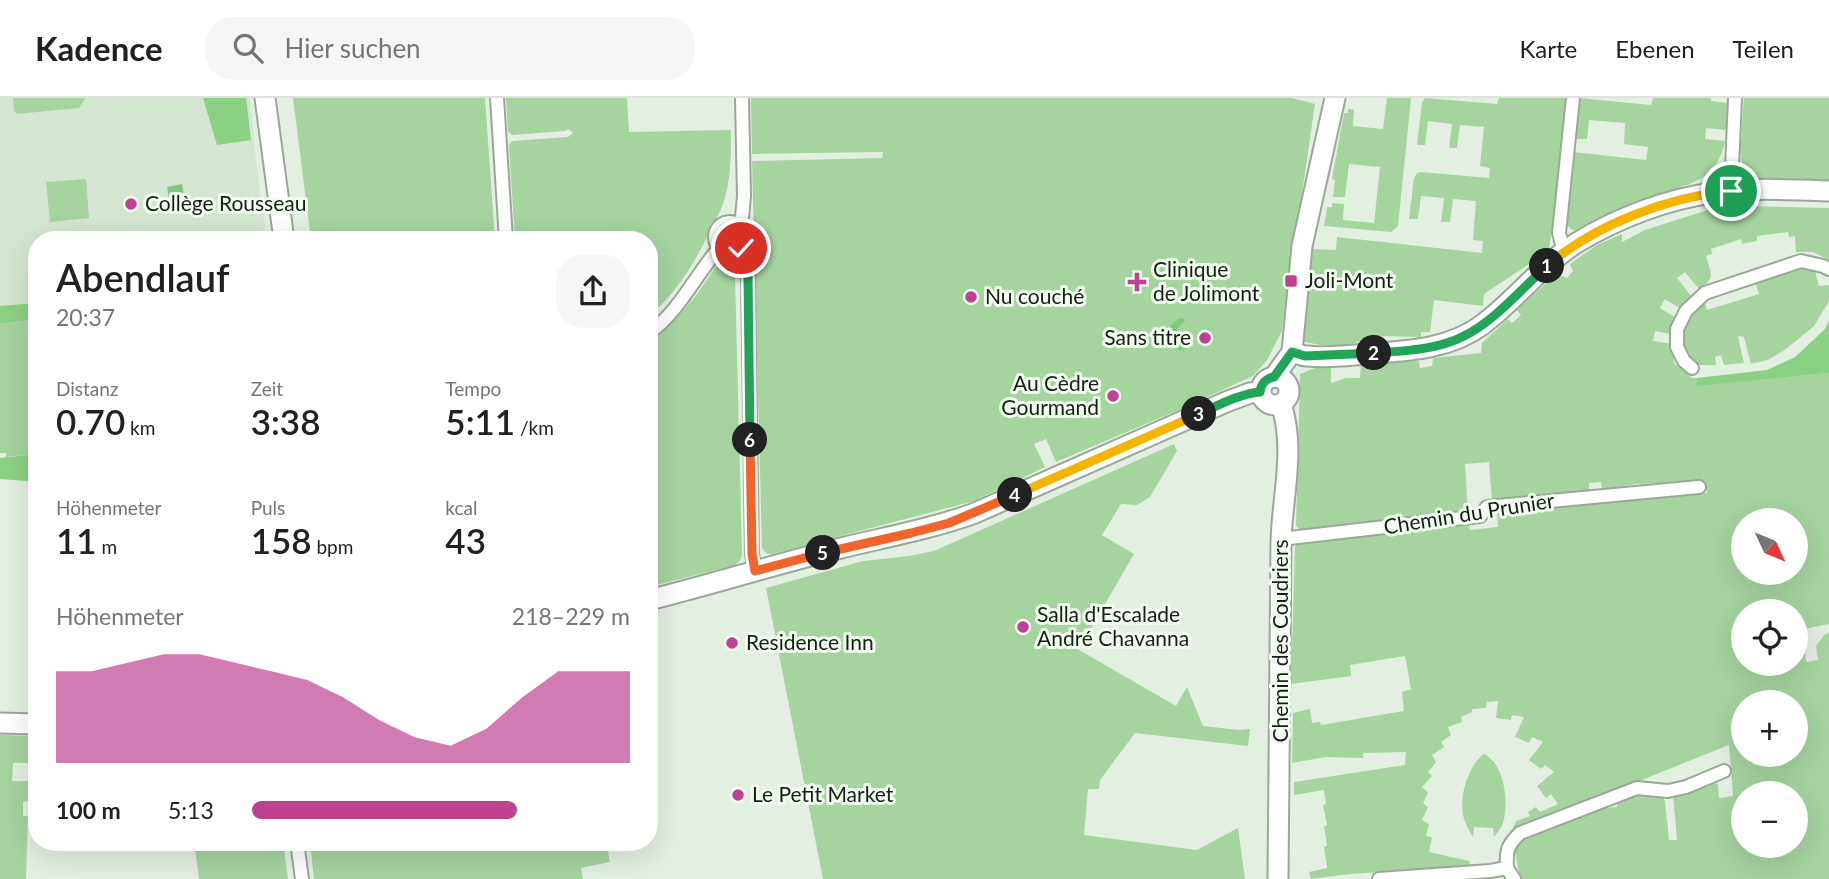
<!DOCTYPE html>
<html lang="de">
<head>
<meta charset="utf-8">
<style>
	body { margin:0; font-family:Lato,sans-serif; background:#f6f6f6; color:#202124; height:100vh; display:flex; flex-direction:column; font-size:26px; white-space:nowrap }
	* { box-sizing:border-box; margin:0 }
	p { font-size:23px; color:#757577 }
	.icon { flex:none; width:38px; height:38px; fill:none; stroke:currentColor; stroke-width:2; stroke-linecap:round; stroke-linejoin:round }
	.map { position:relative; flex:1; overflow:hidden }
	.sheet { position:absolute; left:28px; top:133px; width:630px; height:620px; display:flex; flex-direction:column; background:#fff; border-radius:28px; box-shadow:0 7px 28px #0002 }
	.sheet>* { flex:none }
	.needle { width:46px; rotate:134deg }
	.buttons { position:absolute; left:1731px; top:410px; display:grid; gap:14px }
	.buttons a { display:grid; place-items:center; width:77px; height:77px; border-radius:50%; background:#fff; box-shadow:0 7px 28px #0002; font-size:35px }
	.pin { position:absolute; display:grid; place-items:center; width:60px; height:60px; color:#fff; margin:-30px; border:4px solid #fff; border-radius:50%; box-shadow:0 2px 7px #0007 }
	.km { position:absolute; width:35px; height:35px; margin:-18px; border-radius:50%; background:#222; color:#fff; font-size:19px; line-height:35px; text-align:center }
	.round { display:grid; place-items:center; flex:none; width:74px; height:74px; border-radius:28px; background:#f6f6f6 }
	.summary { display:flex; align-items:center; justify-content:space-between; height:119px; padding:0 28px }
	h1 { font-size:38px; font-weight:600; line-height:52px }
	.stats { display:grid; grid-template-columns:repeat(3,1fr); gap:10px; height:119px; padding:7px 28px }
	.stats div { display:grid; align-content:center }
	.stats b { font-size:35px; font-weight:600 }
	.stats small { font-size:19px; font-weight:400 }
	.stats p { font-size:19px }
	.chart { height:196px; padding:14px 28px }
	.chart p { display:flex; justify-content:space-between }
	.chart svg { width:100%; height:126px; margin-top:7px; fill:#bf4292; opacity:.7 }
	ul { padding:0 28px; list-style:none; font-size:23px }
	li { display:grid; grid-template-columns:112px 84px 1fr; align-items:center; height:52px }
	li i { height:18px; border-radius:9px; background:#bf4292 }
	header { display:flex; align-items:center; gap:42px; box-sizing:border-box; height:98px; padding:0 35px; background:#fff; border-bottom:2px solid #e0e0e0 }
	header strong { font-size:33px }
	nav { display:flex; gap:38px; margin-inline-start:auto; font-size:24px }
	.search { width:490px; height:63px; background:#f6f6f6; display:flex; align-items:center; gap:18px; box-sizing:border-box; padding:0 24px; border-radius:28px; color:#757577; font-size:26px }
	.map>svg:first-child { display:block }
	.built { fill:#d4e6d2 }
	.green { fill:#a5d49f; fill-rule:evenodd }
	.forest { fill:#8bd184 }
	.water { fill:#82c87b }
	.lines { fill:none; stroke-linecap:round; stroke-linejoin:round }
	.street-casing { stroke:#9ba799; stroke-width:16 }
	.secondary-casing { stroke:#9ba799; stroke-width:23 }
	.street { stroke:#fff; stroke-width:12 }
	.secondary { stroke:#fff; stroke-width:19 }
	.split-1-casing { stroke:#fff; stroke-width:14 }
	.split-2-casing { stroke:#fff; stroke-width:14 }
	.split-3-casing { stroke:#fff; stroke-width:14 }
	.split-4-casing { stroke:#fff; stroke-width:14 }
	.split-5-casing { stroke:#fff; stroke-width:14 }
	.split-6-casing { stroke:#fff; stroke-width:14 }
	.split-7-casing { stroke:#fff; stroke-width:14 }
	.split-1 { stroke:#f5b400; stroke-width:9 }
	.split-2 { stroke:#22a559; stroke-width:9 }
	.split-3 { stroke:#22a559; stroke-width:9 }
	.split-4 { stroke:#f5b400; stroke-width:9 }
	.split-5 { stroke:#f0652b; stroke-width:9 }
	.split-6 { stroke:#f0652b; stroke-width:9 }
	.split-7 { stroke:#22a559; stroke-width:9 }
	.poi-dot { fill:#bf4292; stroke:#f0fdee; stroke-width:2.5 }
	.labels { text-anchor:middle; stroke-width:6; stroke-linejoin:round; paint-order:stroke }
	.poi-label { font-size:21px; fill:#181d18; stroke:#f0fdee; text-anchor:start }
	.street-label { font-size:21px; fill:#181d18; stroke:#f0fdee }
</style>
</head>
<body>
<header>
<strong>Kadence</strong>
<div class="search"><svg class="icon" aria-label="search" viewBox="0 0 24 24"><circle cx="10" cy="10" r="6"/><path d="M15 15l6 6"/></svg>Hier suchen</div>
<nav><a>Karte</a><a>Ebenen</a><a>Teilen</a></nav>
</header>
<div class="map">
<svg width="1829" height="781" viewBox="0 0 1829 781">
	<rect width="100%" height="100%" fill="#e3f0e1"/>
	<path class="built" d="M0 0H13L14 13 85 1V0H250L257 73 267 142H37V221L0 226Z"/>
	<g class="green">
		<path d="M13 0H85V1L79 10 17 16 14 13Z"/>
		<path d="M293 0H485L495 142H311Z"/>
		<path d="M506 0H627L629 34 731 32C731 57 731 82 723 106 720 115 715 123 711 131 696 163 677 195 649 218V142H515L509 47 512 43 568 39 573 35 569 31 565 33 512 37 508 33Z"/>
		<path d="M751 0H1292L1315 6 1282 233 1267 262 1253 278 1188 308 1056 364 1046 341 1034 346 1045 369 974 403 772 456H767L762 450 752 63 882 60 883 54 752 56Z"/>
		<path d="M1387 0H1411L1398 128 1391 134 1324 128 1327 109H1332V105L1344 106 1343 122 1374 125 1380 69 1349 66 1345 99H1333L1335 82 1332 81 1344 15H1348V11L1354 12 1353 28 1383 31Z"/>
		<path d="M1425 0 1497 6 1499 0H1567L1549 153 1484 196 1483 208 1434 202 1430 234H1421V239L1375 238 1349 247H1320L1300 243 1311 151 1336 152 1337 139 1482 155 1483 143 1473 142 1476 103 1453 101 1450 124H1441L1444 100 1421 98 1418 121H1409L1414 80 1417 75 1421 74 1489 80 1490 70 1480 68 1484 29 1460 27 1457 50H1449L1452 26 1428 23 1425 47H1417L1422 4Z"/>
		<path d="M1579 0 1651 7 1653 0H1711V3L1727 5 1726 32 1706 30 1705 41 1725 43C1716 89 1678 87 1642 102 1621 110 1600 122 1579 132 1572 133 1569 131 1566 124L1573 54 1646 62 1648 49 1624 46 1625 25 1589 22 1587 41H1575Z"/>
		<path d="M1744 0H1829V83H1763C1737 76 1740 57 1742 35 1742 24 1743 12 1744 0Z"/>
		<path d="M86 81 89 120 50 124 46 84Z"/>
		<path d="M1742 108 1829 110V162L1813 154H1796L1795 138 1789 139 1788 134 1757 138V143L1742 146 1741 141 1711 151 1712 156 1706 158C1711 176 1716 180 1699 191L1685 174 1677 180 1691 198 1681 211 1665 201 1660 210 1676 220 1671 236 1655 233 1653 243 1672 246 1674 265 1692 280H1697L1698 287 1829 275V526L1804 531 1806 564 1818 562 1816 548 1825 536 1829 535V781H1520L1514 749 1523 738 1602 707 1606 710 1617 709 1618 704 1641 694 1661 697 1665 703 1669 742H1677L1673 697 1712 684 1718 686 1719 700 1733 698 1729 647 1512 734 1516 723 1530 718 1528 714 1536 709 1540 714 1558 706 1551 696 1546 700 1537 688 1554 674 1545 667 1541 671 1529 662 1543 644 1532 639 1529 645 1515 639 1524 619 1512 617 1511 622 1496 620 1498 603 1487 604 1486 610 1472 611V614L1461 619 1462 624 1448 629 1451 637 1441 644 1444 649 1432 657 1436 664 1428 674 1432 678 1422 689 1428 695 1423 705 1428 709 1422 722 1429 726 1426 738 1432 739 1429 754 1469 763 1470 768 1350 776 1311 781 1309 774 1327 770 1324 749 1327 748 1324 728 1327 727 1323 707 1326 706 1324 692 1294 697V684L1405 667 1406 654 1363 655V660L1326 659 1292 665 1293 615 1310 611 1312 625 1320 624 1321 627 1404 613 1402 594 1411 591 1405 558 1350 567 1351 578 1291 586 1295 449 1299 444 1469 426 1470 432 1498 429 1497 413 1707 395 1705 383 1637 386 1602 391 1601 384 1589 385V392L1492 402 1489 364 1465 366 1468 415 1302 433 1296 428 1300 276 1320 268 1331 267V285L1346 280H1360L1361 267 1419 263 1420 270 1432 268 1433 260 1481 255 1482 245 1508 221 1512 225 1521 217 1517 212 1556 176 1567 180 1573 173 1570 166 1597 147 1622 136V144L1645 132 1714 110ZM1743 422H1796V474H1743ZM1743 513H1796V565H1743ZM1743 604H1796V656H1743ZM1743 695H1796V747H1743Z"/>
		<path d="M723 167 730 170 735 176 742 457 740 463 735 467 649 489V245L674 223 695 199 715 170Z"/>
		<path d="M1794 170H1814L1819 188 1829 187V203L1814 228 1786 251 1768 262 1751 266 1744 239 1740 238 1738 239 1744 265 1724 267 1721 257 1715 259 1716 267H1695C1680 254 1680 224 1695 210 1697 208 1701 207 1705 205L1707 212 1759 196 1755 184Z"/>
		<path d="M37 221V356L6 359V355H0V226Z"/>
		<path d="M1174 346 1177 353 1150 399 1137 407 1121 406 1102 437 1134 456 1090 532 1085 530 1074 549 1176 608 1187 589 1203 628 1239 632 1250 631 1248 648 1135 635 1100 682 1099 691H1088L1084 737 1197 752 1238 730 1245 781H823L766 490 863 463 909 458 934 453Z"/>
		<path d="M37 503V613H35L29 504Z"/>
		<path d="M0 637 37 638 36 665H13L12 683H29L28 703 23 704V718H28L26 781H0Z"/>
		<path d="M1484 656C1505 666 1509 705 1503 725 1501 730 1497 735 1494 739L1493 730 1474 729 1473 739C1470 734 1467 729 1465 724 1457 703 1467 669 1484 656Z"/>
		<path d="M194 744H283L288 781H199Z"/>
		<path d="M310 744H606L610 764 581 770 583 781H314Z"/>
	</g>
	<g class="forest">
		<path d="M203 0H246L251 42 217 47Z"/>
		<path d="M37 205V221L0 226V208Z"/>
		<path d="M1829 222V275L1697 288V280L1767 272 1795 259 1825 231Z"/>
		<path d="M37 356V497L33 498 28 383 0 381V360Z"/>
	</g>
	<g class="water">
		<path d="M182 86 185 103 170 106 167 89Z"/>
		<path d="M1181 220 1184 221 1185 223 1177 231 1178 235 1189 244C1181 269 1152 232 1181 220Z"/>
	</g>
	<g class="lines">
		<defs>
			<g id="street">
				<path d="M497 0 506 142"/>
				<path d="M1731 93 1735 0"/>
				<circle cx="730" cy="139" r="15"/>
				<path d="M739 127 742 120 744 98 742 0"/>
				<path d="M739 152 743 160 748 179 752 456 755 473"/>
				<path d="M1564 154 1559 135 1573 0"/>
				<path d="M649 235C679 214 696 176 720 149"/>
				<path d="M1692 270 1684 263 1677 249V231L1686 213 1705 195 1801 163 1823 168 1829 171"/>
				<path d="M1281 441 1480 418 1487 409 1699 389"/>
				<path d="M297 744 302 781"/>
				<path d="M1507 770C1506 752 1507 748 1520 735L1637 690 1668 693 1686 689 1724 673"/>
				<path d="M1379 781 1490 773 1507 770 1514 781"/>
			</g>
			<g id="secondary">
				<path d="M265 0 284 142"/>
				<path d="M1292 254C1297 255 1302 258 1307 258 1326 260 1346 258 1365 256 1405 253 1448 252 1482 227 1516 202 1542 166 1578 144 1618 120 1667 101 1712 95 1750 89 1791 92 1829 93"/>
				<circle cx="1275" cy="293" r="14"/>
				<path d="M1274 279 1292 254 1302 148 1335 0"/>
				<path d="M649 502C713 486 776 466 841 450 886 439 931 431 975 415L1226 304 1250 295 1260 294"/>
				<path d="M0 625 37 626"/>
				<path d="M1278 781C1280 669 1279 556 1281 444 1282 399 1296 350 1281 306"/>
			</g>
		</defs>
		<use href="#street" class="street-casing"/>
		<use href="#secondary" class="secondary-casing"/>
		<use href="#street" class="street"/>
		<use href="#secondary" class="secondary"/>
	</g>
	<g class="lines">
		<defs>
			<path id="split-1" d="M1547 168C1596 126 1668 99 1731 93"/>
			<path id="split-2" d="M1374 255C1404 253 1437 252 1464 238 1496 222 1521 191 1547 168"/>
			<path id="split-3" d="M1199 316C1219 307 1239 296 1260 294 1261 286 1266 280 1274 279L1292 254 1305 258 1374 255"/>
			<path id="split-4" d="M1015 397 1199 316"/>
			<path id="split-5" d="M823 455 911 435 949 425 1015 397"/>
			<path id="split-6" d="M750 342 752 456 755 473 823 455"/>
			<path id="split-7" d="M741 150 738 152 743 160 748 179 750 342"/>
		</defs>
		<use href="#split-1" class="split-1-casing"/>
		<use href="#split-2" class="split-2-casing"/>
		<use href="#split-3" class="split-3-casing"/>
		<use href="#split-4" class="split-4-casing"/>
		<use href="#split-5" class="split-5-casing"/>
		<use href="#split-6" class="split-6-casing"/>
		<use href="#split-7" class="split-7-casing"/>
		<use href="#split-1" class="split-1"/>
		<use href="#split-2" class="split-2"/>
		<use href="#split-3" class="split-3"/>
		<use href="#split-4" class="split-4"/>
		<use href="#split-5" class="split-5"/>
		<use href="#split-6" class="split-6"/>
		<use href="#split-7" class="split-7"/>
	</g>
	<g class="poi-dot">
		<circle cx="131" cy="106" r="7"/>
		<rect x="1284" y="176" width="14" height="14" rx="3.5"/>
		<path d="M1133.5 173.5h7v7h7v7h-7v7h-7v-7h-7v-7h7z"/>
		<circle cx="971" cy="199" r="7"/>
		<circle cx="1205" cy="240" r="7"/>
		<circle cx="1113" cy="298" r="7"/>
		<circle cx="1023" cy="529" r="7"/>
		<circle cx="732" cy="545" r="7"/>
		<circle cx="738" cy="697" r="7"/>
	</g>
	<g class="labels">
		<g class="poi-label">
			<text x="145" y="113">Collège Rousseau</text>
			<text x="1153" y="179">Clinique<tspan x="1153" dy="24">de Jolimont</tspan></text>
			<text x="1305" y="190">Joli-Mont</text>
			<text x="985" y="206">Nu couché</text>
			<text x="1191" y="247" text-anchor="end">Sans titre</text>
			<text x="1099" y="293" text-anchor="end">Au Cèdre<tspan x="1099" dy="24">Gourmand</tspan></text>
			<text x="1037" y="524">Salla d'Escalade<tspan x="1037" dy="24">André Chavanna</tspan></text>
			<text x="746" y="552">Residence Inn</text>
			<text x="752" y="704">Le Petit Market</text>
		</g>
		<g class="street-label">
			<text transform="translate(1469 416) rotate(-9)" y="7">Chemin du Prunier</text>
			<text transform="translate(1281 543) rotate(-90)" y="7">Chemin des Coudriers</text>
		</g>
	</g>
</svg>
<div class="buttons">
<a><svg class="needle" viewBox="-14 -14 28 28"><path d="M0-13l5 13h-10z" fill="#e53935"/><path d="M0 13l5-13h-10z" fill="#757577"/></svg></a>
<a><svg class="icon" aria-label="locate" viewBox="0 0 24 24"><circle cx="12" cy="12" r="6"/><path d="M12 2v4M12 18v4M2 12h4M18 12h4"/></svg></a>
<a>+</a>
<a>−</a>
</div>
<div class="pin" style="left:1731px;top:93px;background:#1e9e55"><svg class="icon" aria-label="arrive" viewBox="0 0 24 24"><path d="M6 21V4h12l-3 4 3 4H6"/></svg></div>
<div class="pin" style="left:741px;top:150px;background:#d93025"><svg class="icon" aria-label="check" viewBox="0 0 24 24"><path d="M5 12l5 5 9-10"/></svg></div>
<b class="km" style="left:1547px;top:168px">1</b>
<b class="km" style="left:1374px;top:255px">2</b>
<b class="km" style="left:1199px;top:316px">3</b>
<b class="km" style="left:1015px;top:397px">4</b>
<b class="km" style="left:823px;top:455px">5</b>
<b class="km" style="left:750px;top:342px">6</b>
<section class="sheet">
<div class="summary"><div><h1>Abendlauf</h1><p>20:37</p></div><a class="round"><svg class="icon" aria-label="share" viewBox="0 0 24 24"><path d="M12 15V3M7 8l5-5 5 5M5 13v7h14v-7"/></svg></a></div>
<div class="stats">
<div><p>Distanz</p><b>0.70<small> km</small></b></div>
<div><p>Zeit</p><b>3:38</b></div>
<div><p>Tempo</p><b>5:11<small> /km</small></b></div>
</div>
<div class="stats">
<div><p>Höhenmeter</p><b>11<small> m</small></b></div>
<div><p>Puls</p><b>158<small> bpm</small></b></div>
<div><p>kcal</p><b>43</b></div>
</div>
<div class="chart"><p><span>Höhenmeter</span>218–229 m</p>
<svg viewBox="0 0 160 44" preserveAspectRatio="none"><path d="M0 44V12L10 12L20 9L30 6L40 6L50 9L60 12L70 15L80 21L90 29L100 35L110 38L120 32L130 21L140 12L150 12L160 12V44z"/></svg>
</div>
<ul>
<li><b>100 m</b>5:13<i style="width:70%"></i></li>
</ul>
</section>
</div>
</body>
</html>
